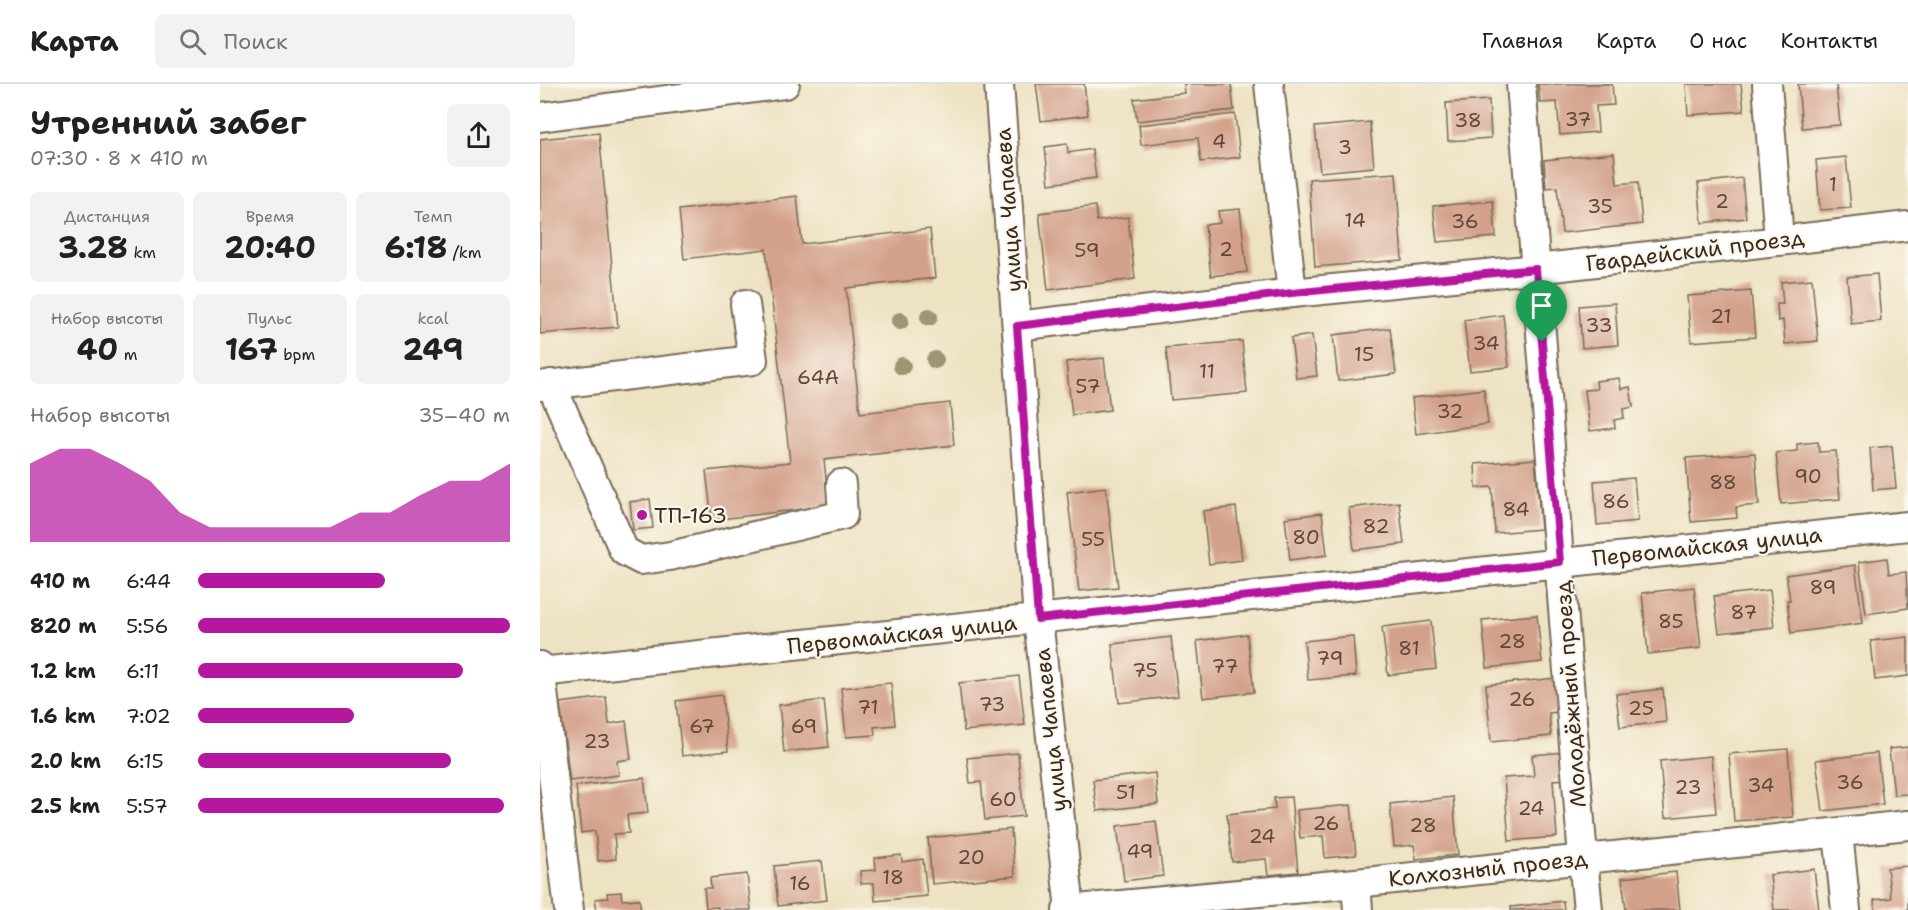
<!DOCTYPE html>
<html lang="ru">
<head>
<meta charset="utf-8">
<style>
	body { margin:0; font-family:"Shantell Sans",sans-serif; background:#f2f2f2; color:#202124; height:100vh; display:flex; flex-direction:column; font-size:22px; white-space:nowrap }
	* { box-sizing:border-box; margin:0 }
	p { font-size:20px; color:#757577 }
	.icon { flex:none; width:33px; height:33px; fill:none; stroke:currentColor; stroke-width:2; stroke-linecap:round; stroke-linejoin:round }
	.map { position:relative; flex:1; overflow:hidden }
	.drawer { display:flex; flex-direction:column; background:#fff; width:540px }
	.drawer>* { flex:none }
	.pin { position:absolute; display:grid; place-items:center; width:51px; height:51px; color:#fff; margin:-62px -26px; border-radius:50% 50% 50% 0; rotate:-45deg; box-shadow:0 0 6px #0007 }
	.pin .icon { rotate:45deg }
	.round { display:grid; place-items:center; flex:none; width:63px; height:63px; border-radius:9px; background:#f2f2f2 }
	.overview { display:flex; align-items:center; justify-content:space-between; height:102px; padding:0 30px }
	h1 { font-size:33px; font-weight:700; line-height:45px }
	.stats { display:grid; grid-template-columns:repeat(3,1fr); gap:9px; height:102px; padding:6px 30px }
	.stats div { display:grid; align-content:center; border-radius:9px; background:#f2f2f2; text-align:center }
	.stats b { font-size:30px; font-weight:700 }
	.stats small { font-size:16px; font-weight:400 }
	.stats p { font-size:16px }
	.chart { height:168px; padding:12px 30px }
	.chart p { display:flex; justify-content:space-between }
	.chart svg { width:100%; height:108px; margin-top:6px; fill:#b5179e; opacity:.7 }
	ul { padding:0 30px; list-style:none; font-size:20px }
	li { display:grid; grid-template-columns:96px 72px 1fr; align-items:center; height:45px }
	li i { height:15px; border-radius:8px; background:#b5179e }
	header { display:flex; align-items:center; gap:36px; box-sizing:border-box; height:84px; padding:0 30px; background:#fff; border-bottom:2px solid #e0e0e0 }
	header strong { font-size:28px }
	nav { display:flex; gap:33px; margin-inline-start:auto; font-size:21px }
	.search { width:420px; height:54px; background:#f2f2f2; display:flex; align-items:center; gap:15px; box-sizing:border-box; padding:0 21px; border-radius:9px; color:#757577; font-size:22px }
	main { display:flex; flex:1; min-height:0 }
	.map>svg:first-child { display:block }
	.building { fill:#d3a18b }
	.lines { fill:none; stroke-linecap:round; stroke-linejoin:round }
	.minor-casing { stroke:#796a57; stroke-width:32 }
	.minor { stroke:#fff; stroke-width:28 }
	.tree { fill:#9c9674 }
	.route-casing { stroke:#fff; stroke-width:12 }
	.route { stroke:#b5179e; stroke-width:8 }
	.poi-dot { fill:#b5179e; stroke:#fbf7ec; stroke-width:2 }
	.labels { text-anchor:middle; stroke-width:4.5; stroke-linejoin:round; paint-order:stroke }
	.number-label { font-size:20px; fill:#614839 }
	.street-label { font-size:22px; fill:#3b2a1e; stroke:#fbf7ec }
	.poi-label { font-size:22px; fill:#3b2a1e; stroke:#fbf7ec; text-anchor:start }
</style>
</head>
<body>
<header>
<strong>Карта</strong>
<div class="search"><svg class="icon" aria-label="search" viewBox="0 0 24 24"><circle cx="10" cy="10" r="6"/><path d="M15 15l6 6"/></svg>Поиск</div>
<nav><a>Главная</a><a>Карта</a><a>О нас</a><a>Контакты</a></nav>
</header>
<main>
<section class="drawer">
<div class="overview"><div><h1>Утренний забег</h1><p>07:30 · 8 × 410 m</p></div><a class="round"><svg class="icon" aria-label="share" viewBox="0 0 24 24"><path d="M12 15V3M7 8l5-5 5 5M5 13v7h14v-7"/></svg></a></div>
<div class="stats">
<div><p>Дистанция</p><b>3.28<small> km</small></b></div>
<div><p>Время</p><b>20:40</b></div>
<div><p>Темп</p><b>6:18<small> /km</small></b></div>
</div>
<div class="stats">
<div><p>Набор высоты</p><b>40<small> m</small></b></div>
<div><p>Пульс</p><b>167<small> bpm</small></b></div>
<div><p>kcal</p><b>249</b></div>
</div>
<div class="chart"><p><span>Набор высоты</span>35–40 m</p>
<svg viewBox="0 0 160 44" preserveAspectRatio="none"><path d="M0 44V12L10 6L20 6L30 12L40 19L50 32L60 38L70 38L80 38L90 38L100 38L110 32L120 32L130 25L140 19L150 19L160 12V44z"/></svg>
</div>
<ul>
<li><b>410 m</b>6:44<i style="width:60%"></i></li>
<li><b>820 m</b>5:56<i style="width:100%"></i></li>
<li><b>1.2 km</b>6:11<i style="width:85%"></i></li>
<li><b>1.6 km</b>7:02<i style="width:50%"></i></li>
<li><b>2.0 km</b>6:15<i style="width:81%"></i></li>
<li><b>2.5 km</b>5:57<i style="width:98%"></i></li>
</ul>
</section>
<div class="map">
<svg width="1368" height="826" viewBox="0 0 1368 826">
	<rect width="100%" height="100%" fill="#fbf7ec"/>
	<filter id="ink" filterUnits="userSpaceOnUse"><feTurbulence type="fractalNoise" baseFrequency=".0167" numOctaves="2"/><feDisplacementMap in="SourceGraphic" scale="12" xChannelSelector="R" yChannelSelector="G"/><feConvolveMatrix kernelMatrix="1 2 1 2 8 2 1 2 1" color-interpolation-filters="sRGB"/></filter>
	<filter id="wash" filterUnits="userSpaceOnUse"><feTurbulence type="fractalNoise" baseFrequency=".008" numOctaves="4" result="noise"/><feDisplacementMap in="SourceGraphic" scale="24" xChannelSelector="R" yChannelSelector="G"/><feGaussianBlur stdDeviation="1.35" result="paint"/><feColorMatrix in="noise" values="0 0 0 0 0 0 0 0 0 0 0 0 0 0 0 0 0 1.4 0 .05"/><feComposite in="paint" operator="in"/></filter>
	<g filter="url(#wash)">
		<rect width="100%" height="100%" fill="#ede2c2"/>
		<g id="blocks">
			<g class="building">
				<path d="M496 0H544L548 31 501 37Z"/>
				<path d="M644 0H691L694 26 597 37 594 15 645 9Z"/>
				<path d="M998 0H1072L1074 21 1056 22 1058 48 1020 51 1017 18 1000 19Z"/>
				<path d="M1146 0H1201L1204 27 1148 31Z"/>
				<path d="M1258 0H1296L1300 41 1262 44Z"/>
				<path d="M949 16 951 54 908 57 906 19Z"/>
				<path d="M695 30 700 73 661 78 658 54 601 61 599 41Z"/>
				<path d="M830 38 834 83 780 88 775 43Z"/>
				<path d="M59 49 78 243 0 250V55Z"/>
				<path d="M527 60 528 69 552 65 556 94 509 100 505 63Z"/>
				<path d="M1074 69 1077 100 1098 98 1102 140 1022 149 1017 103 1006 104 1004 76Z"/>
				<path d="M1306 73 1311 124 1280 126 1276 76Z"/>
				<path d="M856 89 862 176 775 183 769 95Z"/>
				<path d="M1202 94 1206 134 1162 139 1158 99Z"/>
				<path d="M257 112 262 160 390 145 395 194 306 204 320 329 410 319 414 361 284 376 289 422 172 436 166 387 250 378 226 165 144 175 139 126Z"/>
				<path d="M953 117 956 153 897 158 893 122Z"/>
				<path d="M555 122 557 137 588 133 595 195 508 206 499 129Z"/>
				<path d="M700 125 707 188 671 192 665 141 680 139 678 127Z"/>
				<path d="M1337 190 1341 237 1311 240 1307 193Z"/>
				<path d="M1272 195 1278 257 1245 260 1243 236 1238 237 1237 220H1243L1241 198Z"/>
				<path d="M1211 207 1215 253 1151 258 1147 212Z"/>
				<path d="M1075 219 1078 261 1042 264 1039 222Z"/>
				<path d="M963 231 969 283 930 287 924 236Z"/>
				<path d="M850 244 856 290 798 297 793 251Z"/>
				<path d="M772 251 777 292 756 294 751 254Z"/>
				<path d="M702 257 707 309 631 316 626 264Z"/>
				<path d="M564 274 570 326 532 331 526 278Z"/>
				<path d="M1079 294 1081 305 1090 303 1093 323 1083 325 1084 334 1074 336 1075 344 1050 347 1045 306 1057 305 1056 297Z"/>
				<path d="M944 305 948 340 876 350 872 314Z"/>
				<path d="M1278 358 1279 368 1296 367 1300 415 1241 420 1236 369 1257 367V360Z"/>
				<path d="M1352 362 1356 404 1333 406 1330 364Z"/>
				<path d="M1215 369 1219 421 1196 423 1197 434 1151 438 1146 374Z"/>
				<path d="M995 375 1001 445 955 449 952 403 936 404 935 380Z"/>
				<path d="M1094 394 1098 437 1057 441 1054 397Z"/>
				<path d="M566 403 578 503 539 507 527 408Z"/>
				<path d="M110 415 113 444 93 446 90 418Z"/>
				<path d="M859 418 864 460 814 466 809 424Z"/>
				<path d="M696 423 702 476 669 480 663 427Z"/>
				<path d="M782 429 787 471 750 476 745 434Z"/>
				<path d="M1347 474 1349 490 1366 488 1368 524 1326 530 1319 478Z"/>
				<path d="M1315 481 1323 539 1251 549 1247 516H1250L1246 491Z"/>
				<path d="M1154 503 1161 564 1108 570 1102 509Z"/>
				<path d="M1230 506 1234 543 1179 549 1174 512Z"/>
				<path d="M997 531 1002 578 947 584 942 536Z"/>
				<path d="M891 537 896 585 848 591 842 543Z"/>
				<path d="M707 550 714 608 663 614 657 557Z"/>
				<path d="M813 552 816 592 768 596 764 557Z"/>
				<path d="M631 553 638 612 579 619 572 560Z"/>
				<path d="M1368 553V592L1335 596 1331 557Z"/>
				<path d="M479 592 485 641 424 647 419 599Z"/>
				<path d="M1016 594 1019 628 1009 629 1011 652 951 658 946 601Z"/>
				<path d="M351 599 355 641 334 643 335 651 306 653 301 604Z"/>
				<path d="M1123 605 1126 638 1080 643 1076 610Z"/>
				<path d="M182 611 188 667 142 672 136 617Z"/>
				<path d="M66 613 69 640 86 637 91 675 77 677 79 691 30 697 20 619Z"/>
				<path d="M284 616 289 663 244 668 239 621Z"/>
				<path d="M1368 663V710L1354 711 1349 665Z"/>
				<path d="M1248 665 1253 733 1194 737 1189 670Z"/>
				<path d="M1025 668 1027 695 1013 696 1017 753 969 757 964 694 994 692 992 671Z"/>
				<path d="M478 669 484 732 445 736 441 698 430 699 427 674Z"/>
				<path d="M1337 669 1343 720 1283 727 1276 676Z"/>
				<path d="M1171 672 1176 729 1125 734 1120 677Z"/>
				<path d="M615 689 618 720 557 727 553 696Z"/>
				<path d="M104 694 108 729 87 731 89 749 74 750 76 775 58 777 55 747 41 749 36 702Z"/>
				<path d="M751 713 758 788 728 791 726 775 692 778 687 730 735 725 734 714Z"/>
				<path d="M913 713 918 771 876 775 874 761 854 763 850 720Z"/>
				<path d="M811 721 816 771 785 774 783 752 760 754 757 726Z"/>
				<path d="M616 737 623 792 584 797 577 742Z"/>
				<path d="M471 745 475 792 392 800 388 754Z"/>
				<path d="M361 771 362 778 383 775 387 812 335 817 334 799 321 800 320 787 336 786 335 774Z"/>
				<path d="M282 777 287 816 238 822 234 782Z"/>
				<path d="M1368 782V826H1335L1334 816 1351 814 1347 784Z"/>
				<path d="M1274 785 1279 826H1234L1230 791Z"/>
				<path d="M1136 788 1140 826H1086L1082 794Z"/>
				<path d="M207 790 211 826H178V823L166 824 164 804H171L170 794Z"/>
				<path d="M81 808 82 816 99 815 101 826H57L55 815 68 814 67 809Z"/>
				<path d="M1023 817 1024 826H971V823Z"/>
			</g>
		</g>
	</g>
	<g filter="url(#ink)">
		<use href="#blocks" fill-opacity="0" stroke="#796a57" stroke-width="1.5"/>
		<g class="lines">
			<defs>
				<g id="minor">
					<path d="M459 0 498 535 530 826"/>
					<path d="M729 0 752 209"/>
					<path d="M981 0 1043 774 1048 826"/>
					<path d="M1227 0 1239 156"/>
					<path d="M0 33 245 0"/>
					<path d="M477 242 752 209 996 185 1368 142"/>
					<path d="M11 300 84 467 101 476 130 472 303 431 301 400"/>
					<path d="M0 302 213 276 205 220"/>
					<path d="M0 582 29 826"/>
					<path d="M0 588 1368 442"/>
					<path d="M1298 749 1306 826"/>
					<path d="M816 799 818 826"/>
					<path d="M527 826 816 799 1368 741"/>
				</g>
			</defs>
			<use href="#minor" class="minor-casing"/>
			<use href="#minor" class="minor"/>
		</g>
		<g class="tree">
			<circle cx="389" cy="233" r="9"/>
			<circle cx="360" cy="237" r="9"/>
			<circle cx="395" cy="276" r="9"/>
			<circle cx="362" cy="282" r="9"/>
		</g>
	</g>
	<g class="lines" filter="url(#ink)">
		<defs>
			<path id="route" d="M996 185 1020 478 498 535 477 242 752 209Z"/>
		</defs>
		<use href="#route" class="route-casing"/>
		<use href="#route" class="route"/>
	</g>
	<circle class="poi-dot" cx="102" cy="431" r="6"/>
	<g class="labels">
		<g class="number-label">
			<text x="1038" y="42">37</text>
			<text x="928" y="43">38</text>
			<text x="679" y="64">4</text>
			<text x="805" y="70">3</text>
			<text x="1293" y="107">1</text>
			<text x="1182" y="124">2</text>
			<text x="1060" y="129">35</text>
			<text x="815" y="143">14</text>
			<text x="925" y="144">36</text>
			<text x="686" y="172">2</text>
			<text x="547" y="173">59</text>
			<text x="1181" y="239">21</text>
			<text x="1059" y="248">33</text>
			<text x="946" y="266">34</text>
			<text x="824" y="277">15</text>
			<text x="667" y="294">11</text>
			<text x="278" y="300">64А</text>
			<text x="548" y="309">57</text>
			<text x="910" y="334">32</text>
			<text x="1268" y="399">90</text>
			<text x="1183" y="405">88</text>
			<text x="1076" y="424">86</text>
			<text x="976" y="432">84</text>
			<text x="836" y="449">82</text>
			<text x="766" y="460">80</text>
			<text x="553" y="462">55</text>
			<text x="1283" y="510">89</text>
			<text x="1204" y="535">87</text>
			<text x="1131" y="544">85</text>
			<text x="972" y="564">28</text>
			<text x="869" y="571">81</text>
			<text x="790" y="581">79</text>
			<text x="685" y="589">77</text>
			<text x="605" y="593">75</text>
			<text x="982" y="622">26</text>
			<text x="452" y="627">73</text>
			<text x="328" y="630">71</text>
			<text x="1101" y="631">25</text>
			<text x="162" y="649">67</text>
			<text x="264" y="649">69</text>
			<text x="57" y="664">23</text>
			<text x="1310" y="705">36</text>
			<text x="1221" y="708">34</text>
			<text x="1148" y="710">23</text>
			<text x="586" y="715">51</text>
			<text x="463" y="722">60</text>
			<text x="991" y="731">24</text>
			<text x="786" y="746">26</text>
			<text x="883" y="748">28</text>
			<text x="722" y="759">24</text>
			<text x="600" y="774">49</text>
			<text x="431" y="780">20</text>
			<text x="353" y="800">18</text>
			<text x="260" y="806">16</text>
		</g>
		<g class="street-label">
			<text transform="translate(468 126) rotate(-94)" y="8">улица Чапаева</text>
			<text transform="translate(1155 166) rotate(-7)" y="8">Гвардейский проезд</text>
			<text transform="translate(1167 462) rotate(-6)" y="8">Первомайская улица</text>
			<text transform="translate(362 550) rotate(-6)" y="8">Первомайская улица</text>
			<text transform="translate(1030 610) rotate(-94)" y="8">Молодёжный проезд</text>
			<text transform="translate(510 646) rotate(-96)" y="8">улица Чапаева</text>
			<text transform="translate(948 784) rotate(-6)" y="8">Колхозный проезд</text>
		</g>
		<g class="poi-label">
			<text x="114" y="439">ТП-163</text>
		</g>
	</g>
</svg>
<div class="pin" style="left:1002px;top:258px;background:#1e9e55"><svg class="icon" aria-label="arrive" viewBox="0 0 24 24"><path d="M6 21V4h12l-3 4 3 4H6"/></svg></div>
</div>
</main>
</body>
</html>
